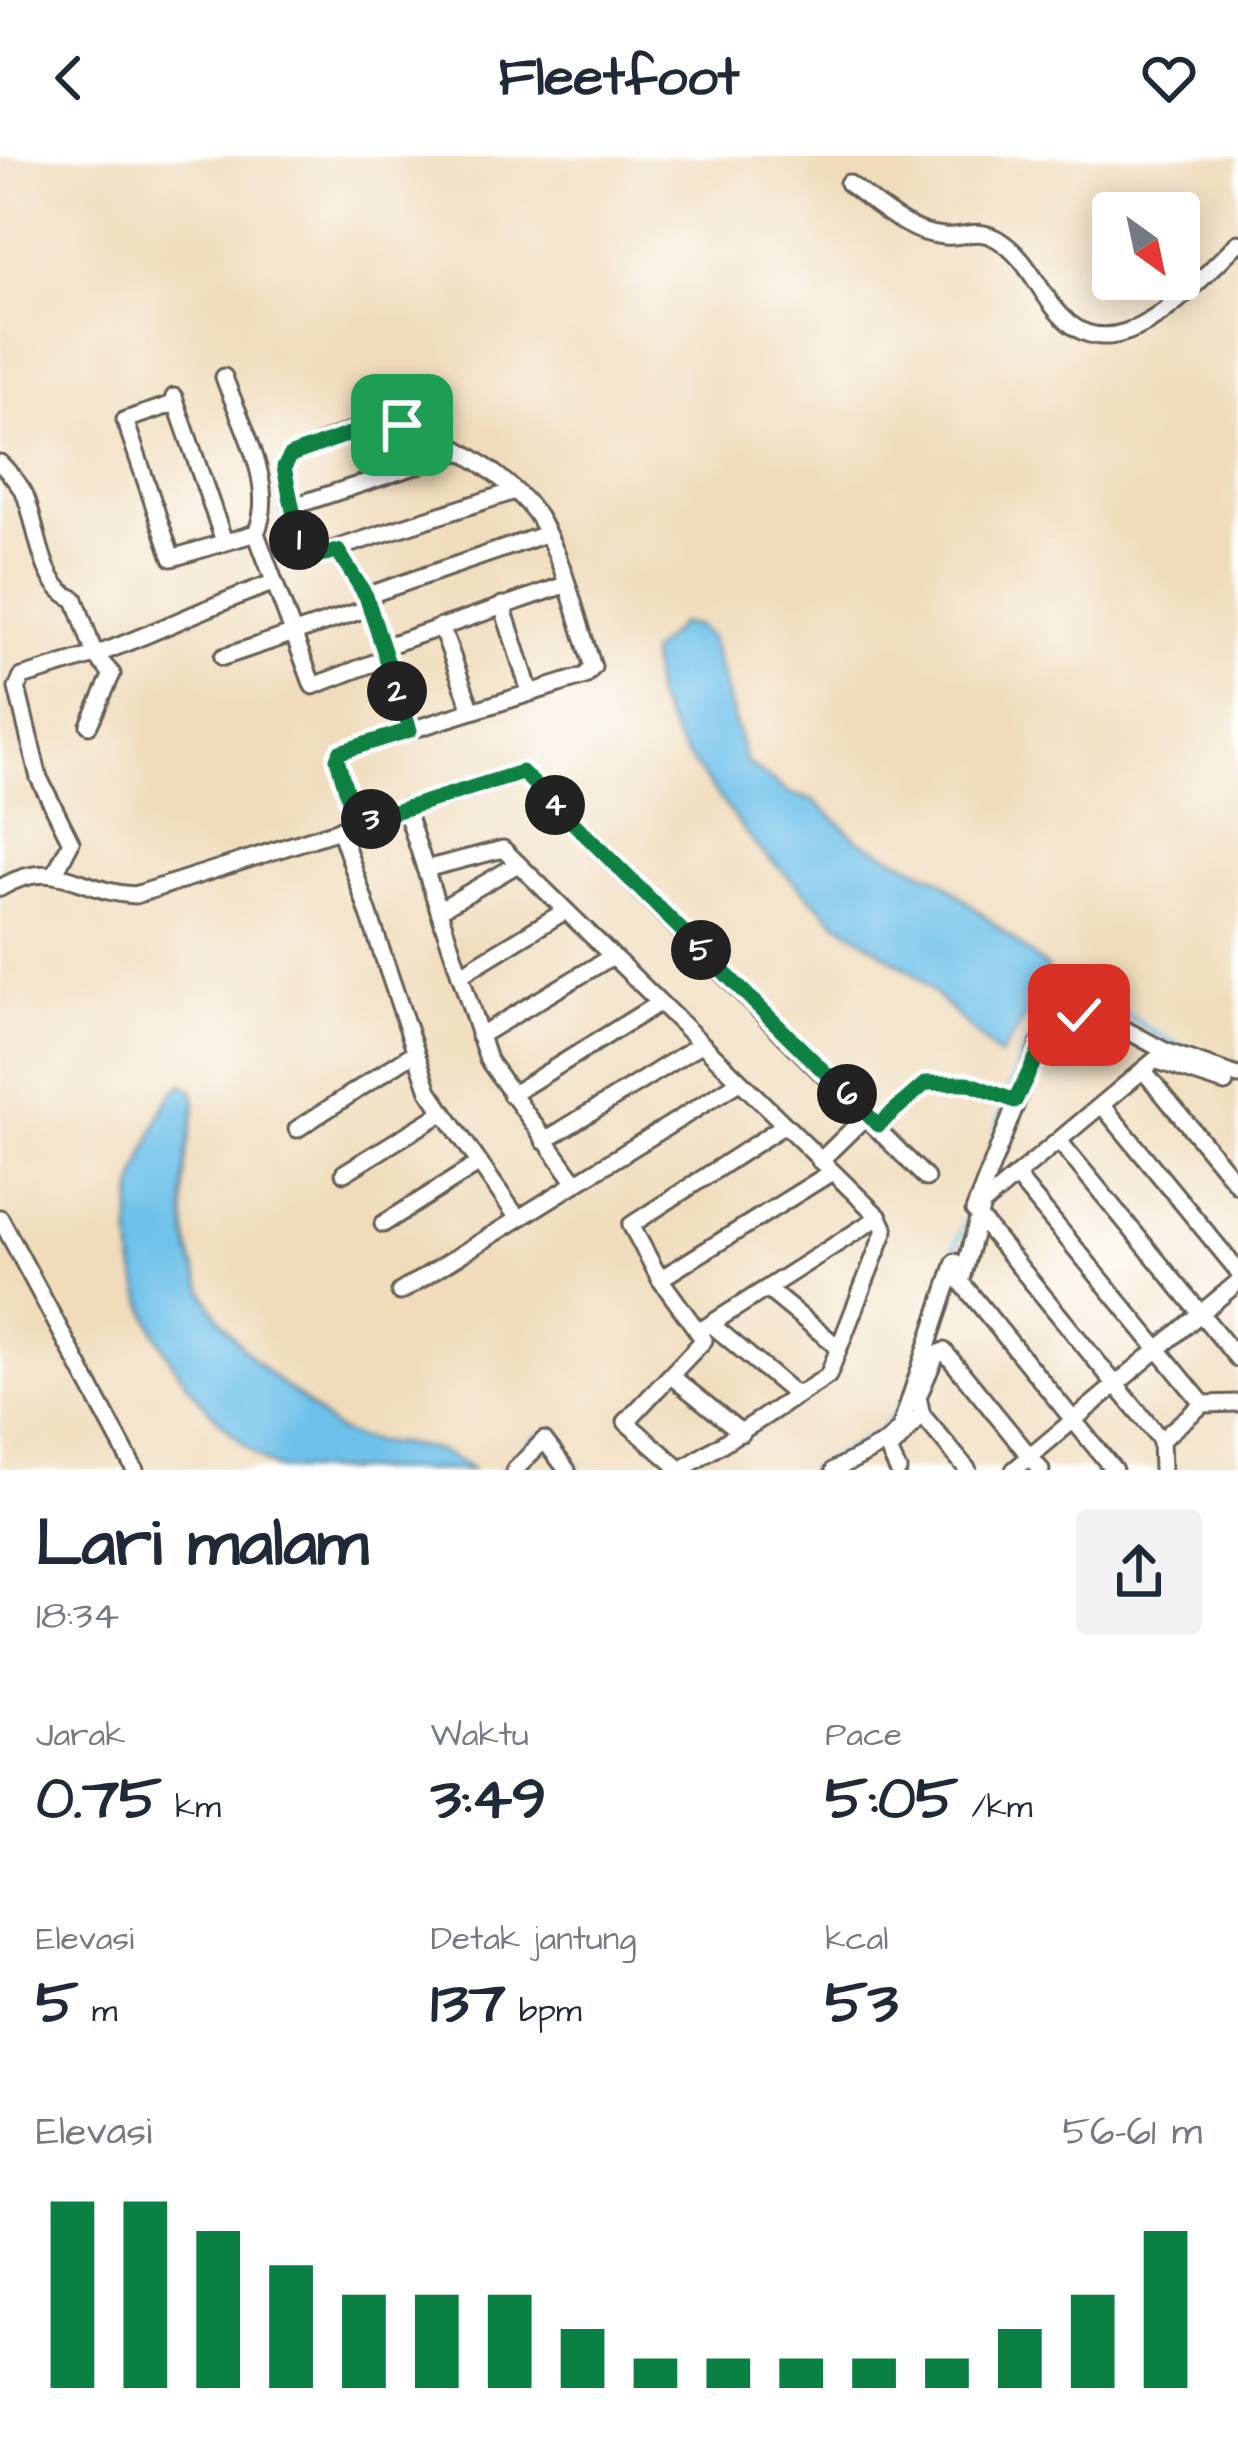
<!DOCTYPE html>
<html lang="id">
<head>
<meta charset="utf-8">
<style>
	body { margin:0; font-family:"Architects Daughter",sans-serif; background:#f2f2f3; color:#1f2937; height:100vh; display:flex; flex-direction:column; font-size:45px; white-space:nowrap }
	* { box-sizing:border-box; margin:0 }
	p { font-size:39px; color:#747a83 }
	.icon { flex:none; width:66px; height:66px; fill:none; stroke:currentColor; stroke-width:2; stroke-linecap:round; stroke-linejoin:round }
	.map { position:relative; height:1314px; overflow:hidden }
	.sheet { display:flex; flex-direction:column; background:#fff; flex:1 }
	.sheet>* { flex:none }
	.needle { width:78px; rotate:147deg }
	.buttons { position:absolute; left:1092px; top:36px; display:grid; gap:24px }
	.buttons a { display:grid; place-items:center; width:108px; height:108px; border-radius:12px; background:#fff; box-shadow:0 6px 30px #0003; font-size:60px }
	.pin { position:absolute; display:grid; place-items:center; width:102px; height:102px; color:#fff; margin:-51px; border-radius:24px; box-shadow:0 6px 18px #0006 }
	.km { position:absolute; width:60px; height:60px; margin:-30px; border-radius:50%; background:#222; color:#fff; font-size:33px; line-height:60px; text-align:center }
	.round { display:grid; place-items:center; flex:none; width:126px; height:126px; border-radius:12px; background:#f2f2f3 }
	.overview { display:flex; align-items:center; justify-content:space-between; height:204px; padding:0 36px }
	h1 { font-size:66px; font-weight:700; line-height:90px }
	.figures { display:grid; grid-template-columns:repeat(3,1fr); gap:18px; height:204px; padding:12px 36px }
	.figures div { display:grid; align-content:center }
	.figures b { font-size:60px; font-weight:700 }
	.figures small { font-size:33px; font-weight:400 }
	.figures p { font-size:33px }
	.chart { height:336px; padding:24px 36px }
	.chart p { display:flex; justify-content:space-between }
	.chart svg { width:100%; height:216px; margin-top:12px; stroke:#0b8043; stroke-width:6 }
	header { display:flex; justify-content:space-between; align-items:center; height:156px; padding:0 36px; background:#fff; font-size:54px; font-weight:700 }
	.map>svg:first-child { display:block }
	.water { fill:#6cc0e9; stroke:#446e82; stroke-width:3 }
	.lines { fill:none; stroke-linecap:round; stroke-linejoin:round }
	.stream { stroke:#6cc0e9; stroke-width:4.5 }
	.street-casing { stroke:#665f54; stroke-width:21 }
	.street { stroke:#fff; stroke-width:15 }
	.route-casing { stroke:#fff; stroke-width:24 }
	.route { stroke:#0b8043; stroke-width:15 }
</style>
</head>
<body>
<header><svg class="icon" aria-label="back" viewBox="0 0 24 24"><path d="M15 5l-7 7 7 7"/></svg>Fleetfoot<svg class="icon" aria-label="heart" viewBox="0 0 24 24"><path d="M12 20l-8-8c-3-5 5-10 8-4 3-6 11-1 8 4z"/></svg></header>
<div class="map">
<svg width="1238" height="1314" viewBox="0 0 1238 1314">
	<rect width="100%" height="100%" fill="#fff"/>
	<filter id="ink" filterUnits="userSpaceOnUse"><feTurbulence type="fractalNoise" baseFrequency=".00833" numOctaves="2"/><feDisplacementMap in="SourceGraphic" scale="24" xChannelSelector="R" yChannelSelector="G"/><feConvolveMatrix kernelMatrix="1 2 1 2 8 2 1 2 1" color-interpolation-filters="sRGB"/></filter>
	<filter id="wash" filterUnits="userSpaceOnUse"><feTurbulence type="fractalNoise" baseFrequency=".004" numOctaves="4" result="noise"/><feDisplacementMap in="SourceGraphic" scale="48" xChannelSelector="R" yChannelSelector="G"/><feGaussianBlur stdDeviation="2.7" result="paint"/><feColorMatrix in="noise" values="0 0 0 0 0 0 0 0 0 0 0 0 0 0 0 0 0 1.4 0 .05"/><feComposite in="paint" operator="in"/></filter>
	<g filter="url(#wash)">
		<rect width="100%" height="100%" fill="#f0dcbb"/>
		<g class="water">
			<path d="M680 468 698 470 711 483 746 606 789 637 815 645 858 684 941 724 1047 812 1049 827 999 901 912 816 837 766 755 689 679 589 655 542 650 497Z"/>
			<path d="M183 928 193 935 196 948C166 1079 191 1164 300 1242 315 1253 327 1270 343 1277 389 1297 422 1276 472 1314 437 1314 303 1314 279 1313 261 1307 241 1286 228 1273 148 1197 102 1089 151 983 160 962 164 942 183 928Z"/>
		</g>
		<g class="lines">
			<g class="stream">
				<path d="M1047 822 1071 837"/>
				<path d="M989 996C1009 939 1020 873 1071 837 1108 836 1119 855 1148 873 1175 889 1207 905 1238 910"/>
				<path d="M951 1104 969 1052"/>
				<path d="M505 1314 532 1282 552 1273 579 1314"/>
				<path d="M808 1314 881 1275 902 1245"/>
			</g>
		</g>
	</g>
	<g filter="url(#ink)">
		<g class="lines">
			<defs>
				<g id="street">
					<path d="M848 27C876 47 908 78 944 80 965 82 977 71 997 83 1032 104 1040 143 1069 167 1126 214 1201 121 1238 87"/>
					<path d="M224 221C240 267 278 330 256 377L313 530 376 506"/>
					<path d="M174 241 224 385"/>
					<path d="M176 247 125 264 172 402 256 377"/>
					<path d="M0 307C9 317 19 326 25 339 38 369 40 432 75 443L95 499 22 521 17 532 39 622 71 686 56 715"/>
					<path d="M291 351 461 295"/>
					<path d="M338 395 366 440 410 575"/>
					<path d="M366 440 546 378"/>
					<path d="M502 449 530 536"/>
					<path d="M441 470 472 555"/>
					<path d="M383 491 565 429"/>
					<path d="M223 501 357 456"/>
					<path d="M89 569 112 518 95 499C156 477 212 448 273 427"/>
					<path d="M405 651 488 904 576 1027"/>
					<path d="M356 667 337 603 340 596 585 520 593 511C577 464 565 407 540 364 518 325 424 262 378 268 350 272 318 289 291 299L284 311 301 398 307 402 515 335"/>
					<path d="M340 673 429 935 517 1061"/>
					<path d="M425 713 503 693 879 1061 885 1074 828 1220 681 1314 626 1266 704 1184 660 1123 631 1069 783 970"/>
					<path d="M0 732C57 698 80 737 135 739L522 616 926 1022"/>
					<path d="M439 754 518 708"/>
					<path d="M460 819 565 755"/>
					<path d="M479 880 611 801"/>
					<path d="M1143 914 1238 1029"/>
					<path d="M511 939 659 847"/>
					<path d="M1102 949 1238 1115"/>
					<path d="M878 969 926 927H968L1015 945"/>
					<path d="M297 973 414 897"/>
					<path d="M544 985 701 888"/>
					<path d="M1059 985 1238 1203"/>
					<path d="M820 1005 868 958"/>
					<path d="M344 1017 442 957"/>
					<path d="M1016 1020 1155 904 1225 927"/>
					<path d="M974 1055 1039 889 1060 867 1091 855 1165 895 1238 920"/>
					<path d="M978 1060 1161 1284"/>
					<path d="M0 1062 135 1314"/>
					<path d="M383 1068 478 1008"/>
					<path d="M660 1123 832 1016"/>
					<path d="M767 1133 838 1191"/>
					<path d="M400 1136 739 926"/>
					<path d="M711 1168 797 1240"/>
					<path d="M698 1176 879 1061"/>
					<path d="M671 1220 742 1277"/>
					<path d="M1203 1248 1238 1247"/>
					<path d="M922 1259 968 1314"/>
					<path d="M515 1314 544 1284 567 1314"/>
					<path d="M834 1314 887 1286 900 1273 955 1106"/>
					<path d="M898 1314 889 1295 922 1259 918 1241 936 1199 944 1195 1041 1314"/>
					<path d="M1014 1314 1238 1126"/>
					<path d="M1114 1314 961 1126 982 1049 1016 1020 1203 1248 1161 1284 1162 1314"/>
				</g>
			</defs>
			<use href="#street" class="street-casing"/>
			<use href="#street" class="street"/>
		</g>
	</g>
	<g class="lines" filter="url(#ink)">
		<defs>
			<path id="route" d="M402 269 377 268 291 299 284 311 302 398 308 402 338 395 366 440 410 574 340 596 337 603 356 668 522 616 878 969 926 927H968L1015 945 1048 877 1079 859"/>
		</defs>
		<use href="#route" class="route-casing"/>
		<use href="#route" class="route"/>
	</g>
</svg>
<div class="buttons">
<a><svg class="needle" viewBox="-14 -14 28 28"><path d="M0-13l5 13h-10z" fill="#e53935"/><path d="M0 13l5-13h-10z" fill="#747a83"/></svg></a>
</div>
<div class="pin" style="left:402px;top:269px;background:#1e9e55"><svg class="icon" aria-label="arrive" viewBox="0 0 24 24"><path d="M6 21V4h12l-3 4 3 4H6"/></svg></div>
<div class="pin" style="left:1079px;top:859px;background:#d93025"><svg class="icon" aria-label="check" viewBox="0 0 24 24"><path d="M5 12l5 5 9-10"/></svg></div>
<b class="km" style="left:299px;top:384px">1</b>
<b class="km" style="left:397px;top:535px">2</b>
<b class="km" style="left:371px;top:663px">3</b>
<b class="km" style="left:555px;top:649px">4</b>
<b class="km" style="left:701px;top:794px">5</b>
<b class="km" style="left:847px;top:938px">6</b>
</div>
<section class="sheet">
<div class="overview"><div><h1>Lari malam</h1><p>18:34</p></div><a class="round"><svg class="icon" aria-label="share" viewBox="0 0 24 24"><path d="M12 15V3M7 8l5-5 5 5M5 13v7h14v-7"/></svg></a></div>
<div class="figures">
<div><p>Jarak</p><b>0.75<small> km</small></b></div>
<div><p>Waktu</p><b>3:49</b></div>
<div><p>Pace</p><b>5:05<small> /km</small></b></div>
</div>
<div class="figures">
<div><p>Elevasi</p><b>5<small> m</small></b></div>
<div><p>Detak jantung</p><b>137<small> bpm</small></b></div>
<div><p>kcal</p><b>53</b></div>
</div>
<div class="chart"><p><span>Elevasi</span>56–61 m</p>
<svg viewBox="0 0 160 44" preserveAspectRatio="none"><path d="M5 44V6M15 44V6M25 44V12M35 44V19M45 44V25M55 44V25M65 44V25M75 44V32M85 44V38M95 44V38M105 44V38M115 44V38M125 44V38M135 44V32M145 44V25M155 44V12"/></svg>
</div>
</section>
</body>
</html>
